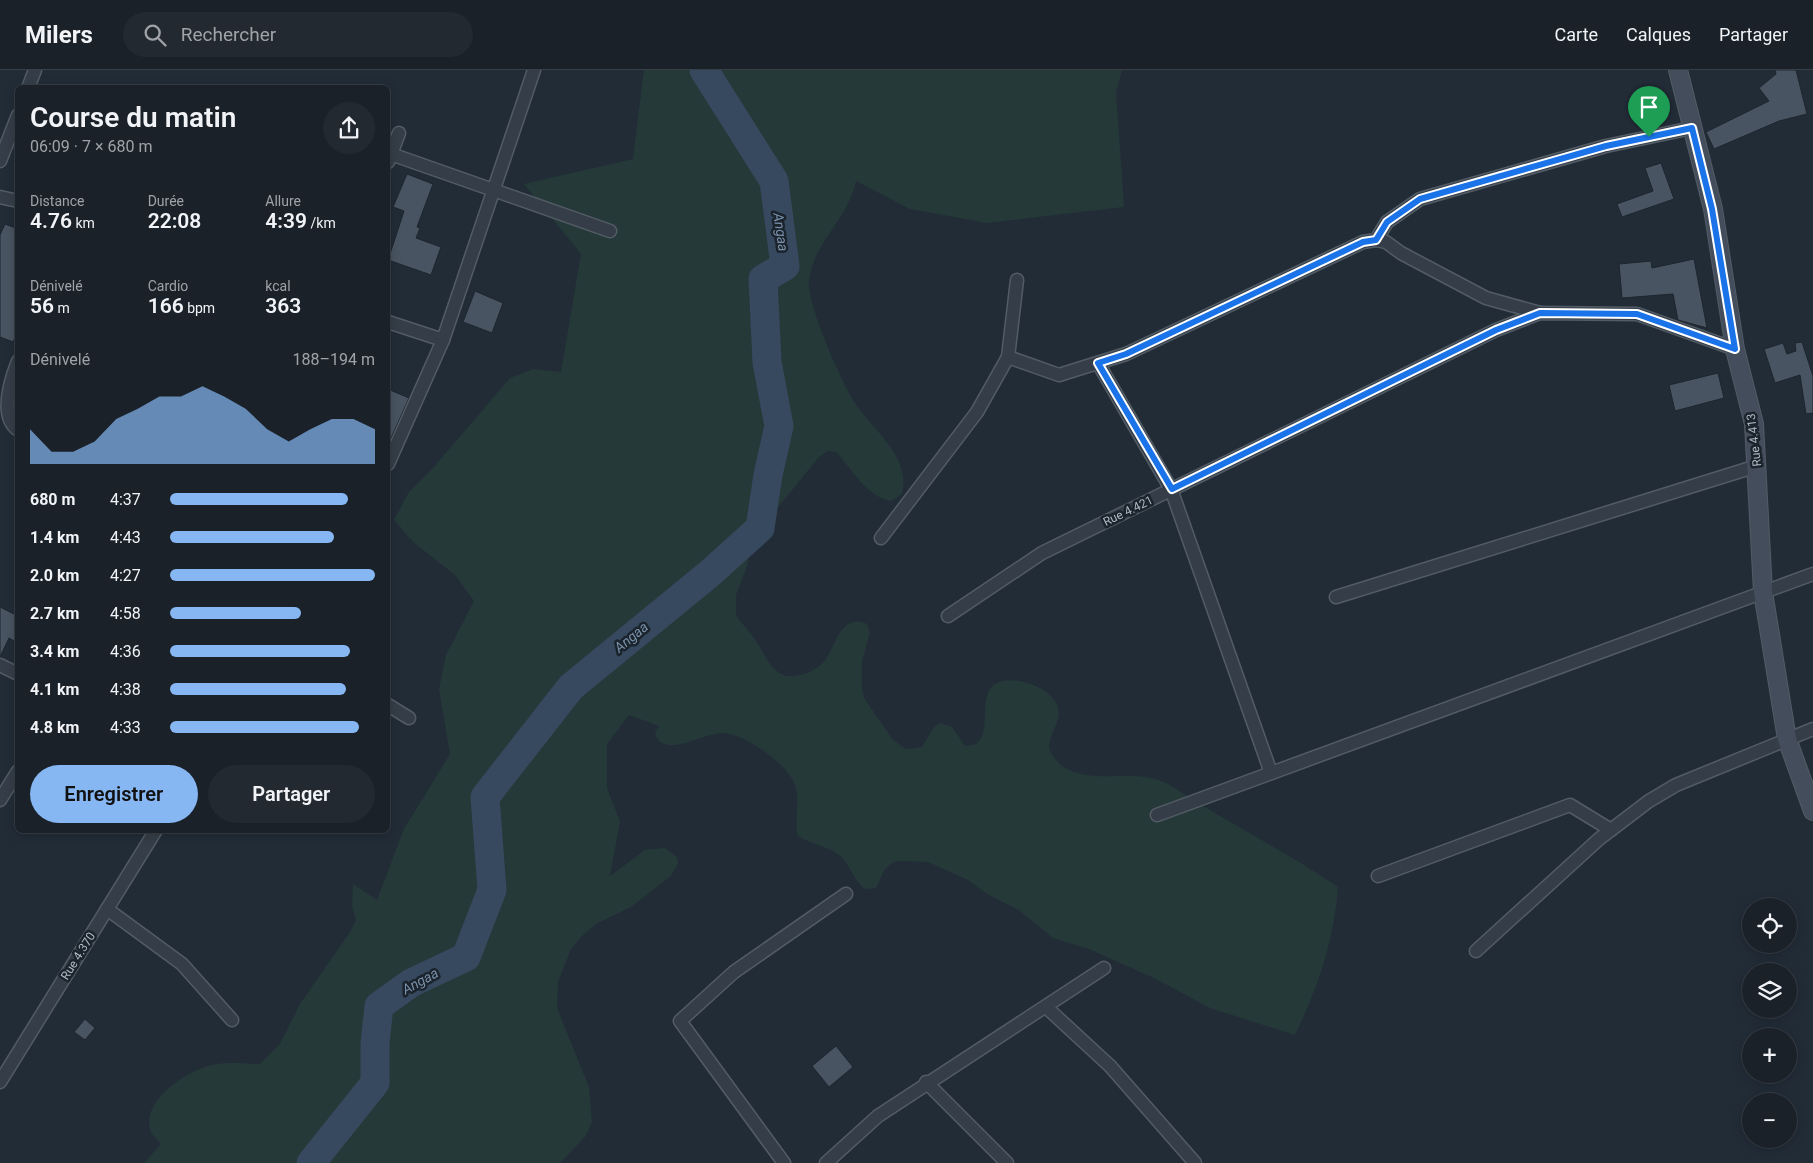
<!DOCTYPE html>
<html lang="fr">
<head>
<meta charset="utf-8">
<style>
	body { margin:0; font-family:Roboto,sans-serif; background:#232931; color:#f1f3f6; height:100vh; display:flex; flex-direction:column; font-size:19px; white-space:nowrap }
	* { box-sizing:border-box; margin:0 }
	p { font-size:16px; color:#9fa3a8 }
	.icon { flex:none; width:28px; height:28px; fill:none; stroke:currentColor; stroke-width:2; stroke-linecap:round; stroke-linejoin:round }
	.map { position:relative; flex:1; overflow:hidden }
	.side { position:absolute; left:15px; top:15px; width:375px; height:748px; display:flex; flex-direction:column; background:#1a2129; border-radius:8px; box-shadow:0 2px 12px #0003,0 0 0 1px #383e46 }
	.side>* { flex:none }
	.fabs { position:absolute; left:1742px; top:828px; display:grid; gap:10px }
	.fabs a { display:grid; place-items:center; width:55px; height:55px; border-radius:50%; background:#1a2129; box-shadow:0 2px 12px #0003,0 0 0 1px #383e46; font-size:25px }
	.pin { position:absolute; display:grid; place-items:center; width:42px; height:42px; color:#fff; margin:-51px -21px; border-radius:50% 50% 50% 0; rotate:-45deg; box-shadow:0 0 5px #0007 }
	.pin .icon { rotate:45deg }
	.round { display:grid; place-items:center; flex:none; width:52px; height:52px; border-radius:26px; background:#232931 }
	.head { display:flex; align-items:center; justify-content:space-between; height:85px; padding:0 15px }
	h1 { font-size:28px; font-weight:600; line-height:38px }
	.figures { display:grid; grid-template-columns:repeat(3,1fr); gap:8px; height:85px; padding:5px 15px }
	.figures div { display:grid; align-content:center }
	.figures b { font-size:21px; font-weight:600 }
	.figures small { font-size:14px; font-weight:400 }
	.figures p { font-size:14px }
	.chart { height:140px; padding:10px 15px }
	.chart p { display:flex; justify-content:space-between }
	.chart svg { width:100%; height:90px; margin-top:5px; fill:#87b7f2; opacity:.7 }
	.action { display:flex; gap:10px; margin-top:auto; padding:10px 15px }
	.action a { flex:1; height:58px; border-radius:30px; background:#87b7f2; color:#111; font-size:20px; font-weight:600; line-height:58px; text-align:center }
	.action a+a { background:#232931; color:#f1f3f6 }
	ul { padding:0 15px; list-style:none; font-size:16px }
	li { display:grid; grid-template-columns:80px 60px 1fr; align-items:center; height:38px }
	li i { height:12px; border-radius:6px; background:#87b7f2 }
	header { display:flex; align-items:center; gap:30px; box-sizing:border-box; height:70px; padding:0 25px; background:#1a2129; border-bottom:1px solid #383e46 }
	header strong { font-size:24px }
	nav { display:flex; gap:28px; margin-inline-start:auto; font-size:18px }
	.search { width:350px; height:45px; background:#232931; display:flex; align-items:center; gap:12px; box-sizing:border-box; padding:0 18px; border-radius:28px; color:#9fa3a8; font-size:19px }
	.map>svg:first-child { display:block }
	.green { fill:#253939 }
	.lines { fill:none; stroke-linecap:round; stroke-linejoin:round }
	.river { stroke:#36495e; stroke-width:29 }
	.building { fill:#485461; stroke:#1d252e }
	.street-casing { stroke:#535c65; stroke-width:15 }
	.secondary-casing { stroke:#535c65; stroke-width:20 }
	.street { stroke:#353e48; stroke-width:12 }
	.secondary { stroke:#434d5b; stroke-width:18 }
	.route-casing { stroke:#fff; stroke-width:10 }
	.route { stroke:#1a73e8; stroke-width:6 }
	.labels { text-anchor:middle; stroke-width:5; stroke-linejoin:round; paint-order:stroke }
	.street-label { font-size:12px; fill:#b0b9c4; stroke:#1b232c }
	.water-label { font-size:14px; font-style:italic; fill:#7991ab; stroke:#1b232c }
</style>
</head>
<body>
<header>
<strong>Milers</strong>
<div class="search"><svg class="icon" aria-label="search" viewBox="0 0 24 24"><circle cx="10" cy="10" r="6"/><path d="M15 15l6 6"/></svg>Rechercher</div>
<nav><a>Carte</a><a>Calques</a><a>Partager</a></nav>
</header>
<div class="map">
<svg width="1813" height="1093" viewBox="0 0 1813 1093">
	<rect width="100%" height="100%" fill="#222c37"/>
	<path class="green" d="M644 0H1122L1116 22 1124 137 987 153 910 139 856 111C849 148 813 173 809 210 806 233 842 313 855 333 874 361 911 387 902 424L891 431C867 427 852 399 836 382L828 381 819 387 752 469 747 496 736 525V546C741 553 748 559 753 567 763 579 770 604 788 606 802 607 818 600 826 589 835 576 842 542 867 554L870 562 862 592V618L864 628 893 670 906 679 922 677 934 657 940 653 952 657 965 676C1007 676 959 602 1019 611 1037 614 1064 627 1058 649 1056 657 1049 669 1049 677 1050 684 1057 692 1062 696 1090 714 1125 701 1155 709 1169 712 1189 728 1201 735 1247 762 1294 787 1338 817 1334 871 1318 917 1295 965L1210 938 1154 908 1089 879 1053 868 1019 840 987 824 968 810 928 792 902 791 894 792 885 799 876 818 865 819C853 810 850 793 838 784 827 776 810 774 798 766 793 747 803 728 792 709 782 691 745 664 723 663 703 662 664 691 655 663L659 656 629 645 607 674V718L620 751 610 806 645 780 665 778 677 787 678 793 671 806 631 837 596 854 582 866 571 879 558 912 557 938 589 1017 592 1052 585 1067 560 1093H144L161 1074C158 1070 153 1066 151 1062 139 1030 192 997 217 994 231 992 246 994 260 994L280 974 300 934 350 862 356 850 352 836 353 814 377 830 404 759 450 684 439 619 446 585 474 531 455 505 413 472 394 450 409 422 433 398 510 308 533 299 561 302 581 184 524 114 633 89Z"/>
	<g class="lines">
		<path class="river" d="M311 1093 375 1013V973L379 936 411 913 466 887 492 820 485 727 571 617 709 504 760 458 768 405 779 356 767 292 763 209 785 196 774 111 704 0"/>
	</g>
	<g class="building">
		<path d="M1775 0H1796L1807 44 1779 51 1714 79 1706 62 1769 31 1759 18 1776 4Z"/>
		<path d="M1661 93 1674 129 1622 147 1617 134 1653 121 1645 98Z"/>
		<path d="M407 104 433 114 417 157 420 158 416 168 441 177 431 205 388 190 404 141 393 137Z"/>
		<path d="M5 154 18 159V261L13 272 0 267V165Z"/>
		<path d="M1694 189 1707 258 1678 250 1673 224 1622 228 1619 194 1651 191 1652 198Z"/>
		<path d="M475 221 503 233 492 263 463 252Z"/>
		<path d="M1802 272 1813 306V343L1806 344 1800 305 1775 313 1764 279 1783 273 1787 284 1796 281 1795 273Z"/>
		<path d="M1718 303 1724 328 1675 341 1669 315Z"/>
		<path d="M388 319 409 328 388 375Z"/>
		<path d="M0 537 18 546V563L14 571 9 568 0 587Z"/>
		<path d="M85 949 95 958 85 970 74 962Z"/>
		<path d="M836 976 853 997 829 1017 812 996Z"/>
	</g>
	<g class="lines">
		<defs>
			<g id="street">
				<path d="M28 18 35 0"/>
				<path d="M388 83 610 161"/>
				<path d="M0 91 18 45"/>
				<path d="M388 92 399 63"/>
				<path d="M0 127 18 131"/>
				<path d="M1376 170 1386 172 1401 183 1486 228 1540 243"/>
				<path d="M388 252 443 270"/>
				<path d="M1008 287 1059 305 1126 284 1363 172 1376 170 1387 152 1420 129 1606 76 1692 58"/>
				<path d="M18 291C9 314 0 347 18 360"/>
				<path d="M1098 293 1171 419 1271 703"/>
				<path d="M388 394 443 270 534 0"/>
				<path d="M881 468 977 342 1008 287 1017 210"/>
				<path d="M1336 527 1757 396"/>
				<path d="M948 546 1042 483 1496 260 1540 243 1637 244 1735 279"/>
				<path d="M0 595 18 604"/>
				<path d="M388 635 409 648"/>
				<path d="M0 730 18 701"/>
				<path d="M1157 745 1813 504"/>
				<path d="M1378 806 1570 735 1611 760"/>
				<path d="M107 839 182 894 232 950"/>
				<path d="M1476 881 1599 769 1649 731 1676 715 1813 659"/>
				<path d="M1046 937 1110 996 1195 1093"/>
				<path d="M0 1012 156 760"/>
				<path d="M926 1012 1007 1093"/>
				<path d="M784 1093 680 951 734 902 846 824"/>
				<path d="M826 1093 878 1046 1104 898"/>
			</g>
			<path id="secondary" d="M1678 0 1713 139 1735 279 1754 354 1763 522 1787 669 1813 741"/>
		</defs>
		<use href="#street" class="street-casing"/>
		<use href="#secondary" class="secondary-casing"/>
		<use href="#street" class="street"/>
		<use href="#secondary" class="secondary"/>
	</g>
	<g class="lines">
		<defs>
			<path id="route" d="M1692 58 1712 139 1735 279 1637 244 1540 243 1496 260 1172 419 1098 293 1126 284 1363 172 1376 170 1387 152 1420 129 1606 76Z"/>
		</defs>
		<use href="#route" class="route-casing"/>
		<use href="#route" class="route"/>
	</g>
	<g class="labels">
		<g class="street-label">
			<text transform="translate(1754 370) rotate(-97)" y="4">Rue 4.413</text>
			<text transform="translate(1128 441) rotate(-26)" y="4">Rue 4.421</text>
			<text transform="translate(78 886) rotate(-58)" y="4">Rue 4.370</text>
		</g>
		<g class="water-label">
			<text transform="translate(781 162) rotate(82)" y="5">Angaa</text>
			<text transform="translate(631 567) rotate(-40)" y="5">Angaa</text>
			<text transform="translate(420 911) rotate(-29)" y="5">Angaa</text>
		</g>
	</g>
</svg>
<div class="fabs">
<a><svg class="icon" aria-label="locate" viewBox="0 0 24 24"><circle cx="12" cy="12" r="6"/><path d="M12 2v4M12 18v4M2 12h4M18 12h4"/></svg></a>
<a><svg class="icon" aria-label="layers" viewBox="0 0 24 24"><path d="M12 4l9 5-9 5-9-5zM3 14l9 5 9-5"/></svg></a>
<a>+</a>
<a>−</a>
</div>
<div class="pin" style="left:1649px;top:67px;background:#1e9e55"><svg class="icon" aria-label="arrive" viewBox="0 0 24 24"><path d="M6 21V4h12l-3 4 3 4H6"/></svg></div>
<section class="side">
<div class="head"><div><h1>Course du matin</h1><p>06:09 · 7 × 680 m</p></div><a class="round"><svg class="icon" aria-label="share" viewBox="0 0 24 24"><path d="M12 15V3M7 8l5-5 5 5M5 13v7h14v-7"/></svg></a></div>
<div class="figures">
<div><p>Distance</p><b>4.76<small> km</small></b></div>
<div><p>Durée</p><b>22:08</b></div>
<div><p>Allure</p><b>4:39<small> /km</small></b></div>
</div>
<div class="figures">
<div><p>Dénivelé</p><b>56<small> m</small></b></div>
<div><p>Cardio</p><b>166<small> bpm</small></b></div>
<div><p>kcal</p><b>363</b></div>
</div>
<div class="chart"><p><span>Dénivelé</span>188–194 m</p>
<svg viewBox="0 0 160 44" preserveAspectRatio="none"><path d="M0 44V27L10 38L20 38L30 33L40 22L50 17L60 11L70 11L80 6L90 11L100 17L110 27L120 33L130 27L140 22L150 22L160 27V44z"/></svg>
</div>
<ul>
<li><b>680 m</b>4:37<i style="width:87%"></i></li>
<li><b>1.4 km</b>4:43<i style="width:80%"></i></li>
<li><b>2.0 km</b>4:27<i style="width:100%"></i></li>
<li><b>2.7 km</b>4:58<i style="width:64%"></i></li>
<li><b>3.4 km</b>4:36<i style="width:88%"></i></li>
<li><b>4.1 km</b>4:38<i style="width:86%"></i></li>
<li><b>4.8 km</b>4:33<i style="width:92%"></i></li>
</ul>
<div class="action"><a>Enregistrer</a><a>Partager</a></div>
</section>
</div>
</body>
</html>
